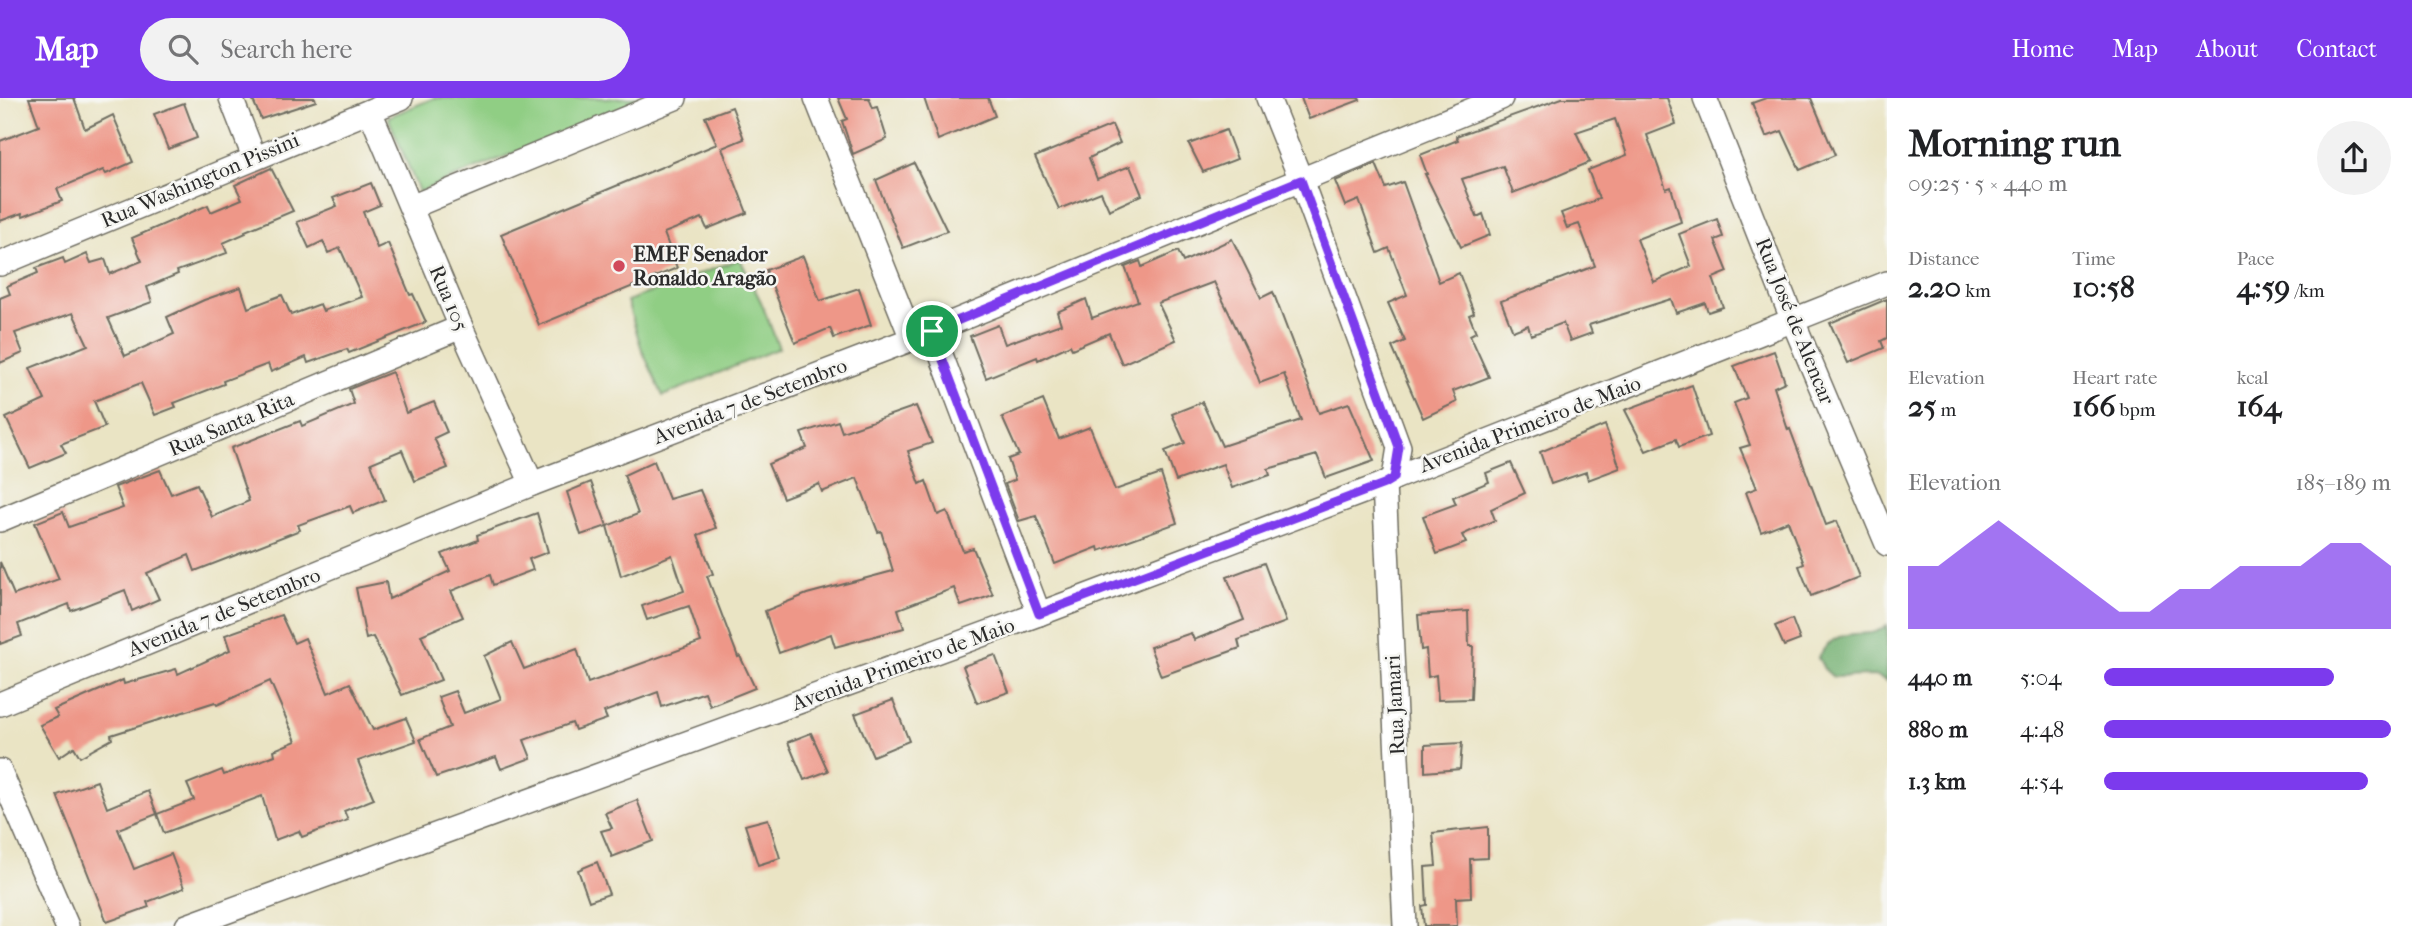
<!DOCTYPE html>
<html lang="en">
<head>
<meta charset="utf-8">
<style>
	body { margin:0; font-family:"IM FELL French Canon",serif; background:#f2f2f2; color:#202124; height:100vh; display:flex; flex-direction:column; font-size:26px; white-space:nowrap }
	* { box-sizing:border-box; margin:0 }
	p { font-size:23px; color:#757577 }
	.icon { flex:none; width:38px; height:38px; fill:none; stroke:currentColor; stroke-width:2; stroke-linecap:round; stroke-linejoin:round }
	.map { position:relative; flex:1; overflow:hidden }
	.details { display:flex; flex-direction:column; background:#fff; width:525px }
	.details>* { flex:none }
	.pin { position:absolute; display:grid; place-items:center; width:60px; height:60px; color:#fff; margin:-30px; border:4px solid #fff; border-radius:50%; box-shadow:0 2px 7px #0007 }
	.round { display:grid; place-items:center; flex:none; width:74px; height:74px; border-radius:37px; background:#f2f2f2 }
	.head { display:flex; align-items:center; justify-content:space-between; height:119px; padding:0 21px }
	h1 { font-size:38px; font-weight:700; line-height:52px }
	.stats { display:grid; grid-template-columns:repeat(3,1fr); gap:10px; height:119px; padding:7px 21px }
	.stats div { display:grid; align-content:center }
	.stats b { font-size:30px; font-weight:700 }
	.stats small { font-size:19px; font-weight:400 }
	.stats p { font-size:19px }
	.chart { height:196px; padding:14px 21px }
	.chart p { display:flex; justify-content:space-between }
	.chart svg { width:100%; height:126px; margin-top:7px; fill:#7c3aed; opacity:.7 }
	ul { padding:0 21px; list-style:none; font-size:23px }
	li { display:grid; grid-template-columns:112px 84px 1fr; align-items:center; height:52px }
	li i { height:18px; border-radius:9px; background:#7c3aed }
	header { display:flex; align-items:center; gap:42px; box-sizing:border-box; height:98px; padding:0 35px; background:#7c3aed; color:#fff }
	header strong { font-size:33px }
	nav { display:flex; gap:38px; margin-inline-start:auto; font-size:24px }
	.search { width:490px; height:63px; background:#f2f2f2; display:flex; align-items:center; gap:18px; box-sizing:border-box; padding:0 24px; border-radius:38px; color:#757577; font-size:26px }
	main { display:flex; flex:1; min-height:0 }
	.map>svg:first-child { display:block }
	.green { fill:#90ce84; stroke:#5e7c58; stroke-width:2 }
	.forest { fill:#74b172; stroke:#506e4e; stroke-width:2 }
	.building { fill:#ee9788 }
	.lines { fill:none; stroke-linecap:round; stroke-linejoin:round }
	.minor-casing { stroke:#6e6c61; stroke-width:26 }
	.minor { stroke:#fff; stroke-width:23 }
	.route-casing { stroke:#fff; stroke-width:14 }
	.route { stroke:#7c3aed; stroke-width:9 }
	.poi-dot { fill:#d1495b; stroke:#f6f6f2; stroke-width:2.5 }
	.labels { text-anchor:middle; stroke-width:5; stroke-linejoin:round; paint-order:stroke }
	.street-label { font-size:21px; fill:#2b2b2b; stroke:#f6f6f2 }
	.poi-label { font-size:21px; font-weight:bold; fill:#2b2b2b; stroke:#f6f6f2; text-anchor:start }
</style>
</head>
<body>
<header>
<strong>Map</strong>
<div class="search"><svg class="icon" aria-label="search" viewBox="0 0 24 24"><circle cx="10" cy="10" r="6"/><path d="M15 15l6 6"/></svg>Search here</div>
<nav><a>Home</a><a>Map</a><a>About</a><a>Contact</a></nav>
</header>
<main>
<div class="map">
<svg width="1887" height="828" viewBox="0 0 1887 828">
	<rect width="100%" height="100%" fill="#f6f6f2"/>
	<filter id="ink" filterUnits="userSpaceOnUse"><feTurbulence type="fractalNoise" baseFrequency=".0143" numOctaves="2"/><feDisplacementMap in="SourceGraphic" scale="14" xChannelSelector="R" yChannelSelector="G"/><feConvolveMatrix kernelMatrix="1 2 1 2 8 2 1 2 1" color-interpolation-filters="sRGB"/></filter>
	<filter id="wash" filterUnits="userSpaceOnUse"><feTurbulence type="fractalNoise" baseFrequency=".00686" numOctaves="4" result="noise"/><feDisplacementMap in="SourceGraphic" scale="28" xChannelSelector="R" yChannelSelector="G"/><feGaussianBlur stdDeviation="1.57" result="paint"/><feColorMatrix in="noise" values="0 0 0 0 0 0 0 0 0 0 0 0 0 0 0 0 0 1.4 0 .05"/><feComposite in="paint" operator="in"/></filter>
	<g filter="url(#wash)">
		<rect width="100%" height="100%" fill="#eae4c4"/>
		<g class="green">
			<path d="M434 0H647L419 94 388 19Z"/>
			<path d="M740 161 761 204 779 250 663 298 642 252 627 203Z"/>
		</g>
		<path class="forest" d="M1887 527V583L1877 578 1833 579 1824 571 1818 559C1843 520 1865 547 1887 527Z"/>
		<g id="blocks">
			<g class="building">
				<path d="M29 0H74L85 31 113 17 133 64 106 76 103 72 57 91 62 103 23 118 22 115 0 123V43L39 28Z"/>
				<path d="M252 0H315L316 3 261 21Z"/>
				<path d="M838 0H869L873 10 877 9 887 41 853 56 842 23 847 21Z"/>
				<path d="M924 0H988L995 18 938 42Z"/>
				<path d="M1301 0H1359L1360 2 1309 21Z"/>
				<path d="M1562 0H1667L1676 26 1647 37 1666 91 1671 89 1681 124 1637 141 1654 184 1691 168 1679 136 1717 121 1723 139 1715 142 1728 174 1713 180 1723 209 1708 214 1705 205 1676 215 1671 201 1589 227 1592 235 1570 243 1563 225 1531 237 1528 227 1513 233 1501 203 1595 168 1579 126 1567 130 1561 115 1599 101 1588 72 1627 57 1615 21 1576 34 1590 64 1550 81 1513 95 1503 68 1462 81 1477 119 1483 116 1490 137 1461 149 1425 76H1427L1420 57 1458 42 1456 38Z"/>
				<path d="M1766 0H1811L1835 57 1800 72 1782 33 1766 39 1752 5Z"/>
				<path d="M184 5 197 40 168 51 154 16Z"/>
				<path d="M732 9 744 41 722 50 747 115 707 131 702 120 664 135 677 170 539 227 501 136 717 46 705 19Z"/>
				<path d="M1112 27 1120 45 1089 60 1097 81 1130 68 1142 97 1109 112 1101 94 1059 111 1035 59Z"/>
				<path d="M1226 32 1237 61 1203 74 1189 46Z"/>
				<path d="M914 65 947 133 903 150 876 82Z"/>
				<path d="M1376 66 1386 90 1403 84 1439 184 1459 175 1474 215 1469 217 1476 234 1470 237 1489 279 1453 293 1457 304 1423 320 1392 249 1405 243 1388 205 1407 197 1389 150 1378 155 1359 102 1345 108 1335 83Z"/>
				<path d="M271 70 293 113 245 133 246 135 223 145 227 155 177 173 178 176 147 189 152 204 108 220 125 258 174 236 167 219 204 202 241 189 248 210 282 197 291 217 320 206 323 213 362 199 340 150 328 155 323 143 309 150 297 124 337 108 333 100 371 85 380 107 363 114 377 150 388 145 410 197 413 196 426 224 349 255 347 251 308 265 306 259 271 274 268 266 223 283 224 286 174 305 176 309 155 317 141 285 94 303 105 329 61 346 66 355 30 370 6 320 45 302 30 270 88 247 73 215 15 235 23 255 0 265V200L10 196 7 188 38 175 36 170 63 160 65 166 87 156 91 165 105 161 110 176 142 163 132 140 208 107 211 114 242 101 235 87Z"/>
				<path d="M1232 141 1261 200 1273 194 1319 315 1349 305 1374 363 1326 380 1317 357 1268 371 1270 377 1232 390 1223 366 1176 383 1165 353 1185 345 1172 316 1202 304 1222 348 1301 322 1284 276 1260 285 1249 256 1214 184 1158 205 1176 242 1122 266 1109 235 1072 251 1070 247 1038 262 1037 259 986 280 970 238 998 227 1005 246 1061 226 1057 214 1086 201 1092 220 1138 203 1125 169 1140 163 1142 169 1178 153 1183 164Z"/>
				<path d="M803 158 820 203 859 190 871 227 834 240 830 230 795 245 766 172Z"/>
				<path d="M1887 201V240L1881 243 1884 250 1848 265 1830 225Z"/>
				<path d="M1774 253 1785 284 1774 289 1788 332 1790 331 1826 427 1837 423 1859 479 1811 498 1799 468 1804 466 1788 423 1761 434 1746 394 1757 390 1740 350 1750 347 1734 305 1747 300 1734 268Z"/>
				<path d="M392 274 406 315 434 304 447 334 434 340 448 370 415 383 402 352 371 365 385 402 353 415 350 408 298 427 300 432 195 473 189 457 147 475 159 501 132 513 125 492 71 513 69 506 18 526 22 538 0 546V464L14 497 59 481 35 425 63 414 69 429 123 410 115 389 160 372 171 396 197 386 212 419 249 403 231 350 300 323 302 328 354 306 349 291Z"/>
				<path d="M1692 287 1709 338 1679 349 1676 341 1646 353 1625 312Z"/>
				<path d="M1043 302 1059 341 1090 329 1115 392 1161 376 1177 425 1099 453 1098 449 1055 466 1036 418 1019 423 1005 386 1015 382 1008 361 1019 357 1002 319Z"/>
				<path d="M916 308 932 345 908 353 920 386 926 383 938 417 947 413 963 453 973 450 993 497 961 508 954 490 898 511 904 530 835 549 831 536 779 555 765 513 807 496 893 473 881 433 878 434 857 380 822 394 819 386 783 400 768 366 807 350 801 335 838 323 842 334Z"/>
				<path d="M1605 327 1620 370 1588 382 1586 374 1551 386 1540 354Z"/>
				<path d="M654 363 669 401 700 392 716 430 698 437 713 476 707 478 738 559 740 558 755 590 710 608 705 594 662 609 658 594 604 614 607 621 575 632 572 625 524 642 531 660 501 671 496 659 436 679 420 641 450 629 438 599 455 593 464 615 501 601 484 558 512 544 524 571 577 551 588 585 701 544 689 508 647 522 642 508 684 493 672 457 621 478 607 428 638 416 624 377Z"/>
				<path d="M1511 365 1525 395 1491 411 1495 422 1462 437 1466 445 1437 456 1423 418 1456 406 1453 399 1489 384 1486 375Z"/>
				<path d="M591 384 607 428 581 437 567 394Z"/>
				<path d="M537 415 548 454 529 461 533 472 493 487 490 477 451 493 463 519 421 537 441 582 402 597 373 539 366 541 356 490 386 484 389 501 450 473 442 456 478 442 477 437Z"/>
				<path d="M1264 465 1286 524 1238 542 1240 550 1161 578 1150 549 1191 535 1194 542 1244 522 1227 479Z"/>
				<path d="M1468 513 1469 548H1473L1471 601 1438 602 1436 577 1428 579 1426 551 1421 552 1418 517Z"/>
				<path d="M281 517 294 545 305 540 328 595 350 585 373 632 406 620 416 643 358 663 374 701 344 713 348 722 302 739 299 733 275 742 262 698 164 735 157 716 194 702 187 686 222 672 224 677 275 657 274 652 296 643 270 583 217 607 215 604 111 637 112 641 80 659 74 649 59 659 40 627 58 619 54 612 123 582 124 586 176 571 178 576 230 552 225 537Z"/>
				<path d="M1792 521 1800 542 1784 548 1775 528Z"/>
				<path d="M995 557 1009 594 977 605 963 568Z"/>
				<path d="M893 602 909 643 873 658 855 616Z"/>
				<path d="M811 635 828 673 804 682 788 644Z"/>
				<path d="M1462 645 1460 671 1425 674V647Z"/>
				<path d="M97 683 107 710 148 693 157 716 118 731 134 771 171 756 184 790 147 804 149 809 107 824 57 697Z"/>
				<path d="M637 702 653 743 612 759 601 733 612 730 605 715Z"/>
				<path d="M768 721 780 760 758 767 745 727Z"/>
				<path d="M1488 729V760L1470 761 1471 799 1456 800 1457 828H1424L1422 808 1427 807 1425 769 1436 768 1433 735Z"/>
				<path d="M597 764 609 796 589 803 578 772Z"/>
			</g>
		</g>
	</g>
	<g filter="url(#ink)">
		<use href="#blocks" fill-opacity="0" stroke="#6e6c61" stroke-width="2"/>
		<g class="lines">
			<defs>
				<g id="minor">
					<path d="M231 0 254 59"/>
					<path d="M816 0 912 241"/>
					<path d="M1268 0 1301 82 1399 349 1394 380"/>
					<path d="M1705 0 1793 223 1887 446"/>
					<path d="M370 13 461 229 532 386"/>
					<path d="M411 109 675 0"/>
					<path d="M0 166 401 0"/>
					<path d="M932 233 1039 516"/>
					<path d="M1384 386 1405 828"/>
					<path d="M0 422 461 229"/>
					<path d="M0 606 532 386 912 241 1501 0"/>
					<path d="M0 673 67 828"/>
					<path d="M187 828 1039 516 1384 386 1394 380 1887 185"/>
				</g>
			</defs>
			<use href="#minor" class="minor-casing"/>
			<use href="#minor" class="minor"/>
		</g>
	</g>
	<g class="lines" filter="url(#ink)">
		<defs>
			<path id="route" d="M1301 82 1399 349 1394 380 1384 386 1039 516 932 233Z"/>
		</defs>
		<use href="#route" class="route-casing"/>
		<use href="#route" class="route"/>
	</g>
	<circle class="poi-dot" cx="619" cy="168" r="7"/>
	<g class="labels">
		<g class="street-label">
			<text transform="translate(200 82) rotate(-23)" y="7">Rua Washington Pissini</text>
			<text transform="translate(449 200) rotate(67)" y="7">Rua 105</text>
			<text transform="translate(1795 223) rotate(68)" y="7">Rua José de Alencar</text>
			<text transform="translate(750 303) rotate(-21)" y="7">Avenida 7 de Setembro</text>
			<text transform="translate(231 326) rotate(-23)" y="7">Rua Santa Rita</text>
			<text transform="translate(1530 326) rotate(-21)" y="7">Avenida Primeiro de Maio</text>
			<text transform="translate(224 514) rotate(-22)" y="7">Avenida 7 de Setembro</text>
			<text transform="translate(903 566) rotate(-20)" y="7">Avenida Primeiro de Maio</text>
			<text transform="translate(1395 607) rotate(-93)" y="7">Rua Jamari</text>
		</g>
		<g class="poi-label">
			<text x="633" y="163">EMEF Senador<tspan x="633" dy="24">Ronaldo Aragão</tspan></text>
		</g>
	</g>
</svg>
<div class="pin" style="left:932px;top:233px;background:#1e9e55"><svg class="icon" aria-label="arrive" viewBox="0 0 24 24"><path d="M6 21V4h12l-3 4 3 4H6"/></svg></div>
</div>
<section class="details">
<div class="head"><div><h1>Morning run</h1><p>09:25 · 5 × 440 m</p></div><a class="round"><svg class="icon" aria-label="share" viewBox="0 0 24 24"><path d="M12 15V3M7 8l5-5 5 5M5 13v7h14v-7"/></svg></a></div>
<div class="stats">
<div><p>Distance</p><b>2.20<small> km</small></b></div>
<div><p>Time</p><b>10:58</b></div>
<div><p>Pace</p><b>4:59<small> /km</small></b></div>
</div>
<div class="stats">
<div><p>Elevation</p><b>25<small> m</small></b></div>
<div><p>Heart rate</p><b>166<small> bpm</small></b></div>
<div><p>kcal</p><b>164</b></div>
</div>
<div class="chart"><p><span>Elevation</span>185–189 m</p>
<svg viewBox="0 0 160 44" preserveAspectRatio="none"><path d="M0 44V22L10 22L20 14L30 6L40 14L50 22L60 30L70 38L80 38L90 30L100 30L110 22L120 22L130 22L140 14L150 14L160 22V44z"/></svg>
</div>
<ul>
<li><b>440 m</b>5:04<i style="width:80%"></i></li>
<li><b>880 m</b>4:48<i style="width:100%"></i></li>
<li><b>1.3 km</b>4:54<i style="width:92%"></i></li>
</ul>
</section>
</main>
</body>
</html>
